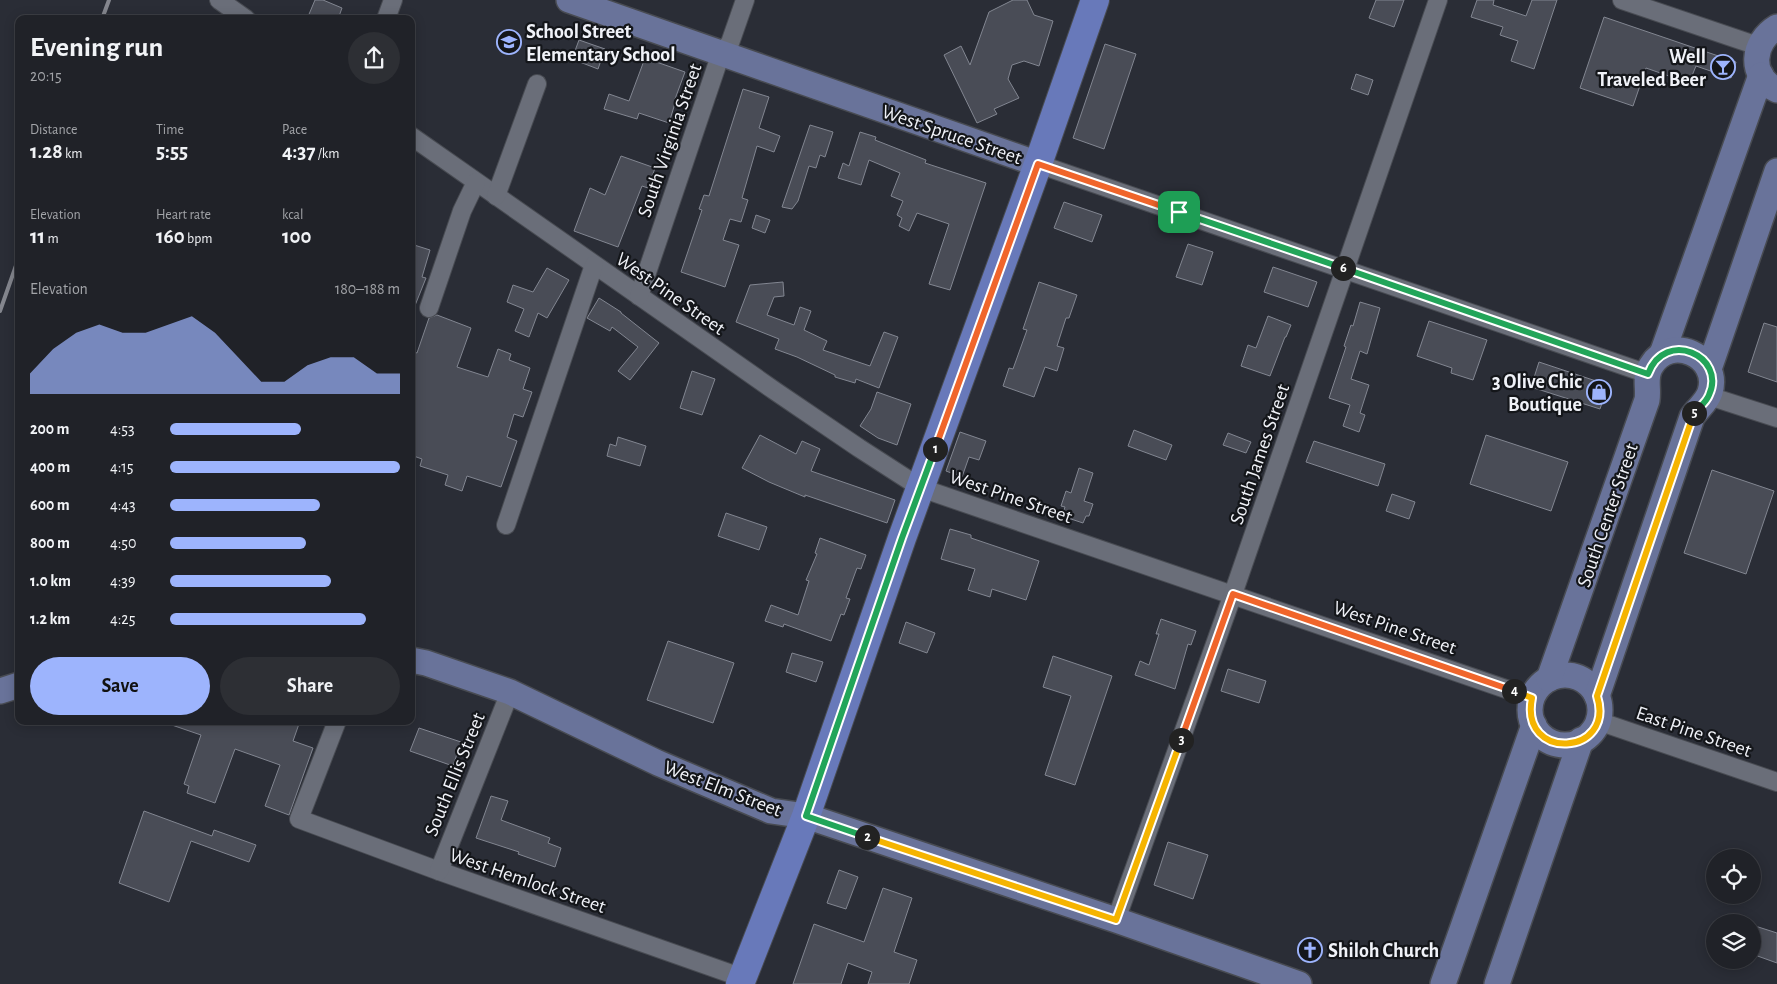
<!DOCTYPE html>
<html lang="en">
<head>
<meta charset="utf-8">
<style>
	body { margin:0; font-family:"Alegreya Sans",sans-serif; background:#2d2f34; color:#f1f3f6; height:100vh; display:flex; flex-direction:column; font-size:19px; white-space:nowrap }
	* { box-sizing:border-box; margin:0 }
	p { font-size:16px; color:#a2a4a8 }
	.icon { flex:none; width:28px; height:28px; fill:none; stroke:currentColor; stroke-width:2; stroke-linecap:round; stroke-linejoin:round }
	.map { position:relative; flex:1; overflow:hidden }
	.side { position:absolute; left:15px; top:15px; width:400px; height:710px; display:flex; flex-direction:column; background:#202228; border-radius:10px; box-shadow:0 2px 12px #0003,0 0 0 1px #3d3f45 }
	.side>* { flex:none }
	.controls { position:absolute; left:1706px; top:849px; display:grid; gap:10px }
	.controls a { display:grid; place-items:center; width:55px; height:55px; border-radius:50%; background:#202228; box-shadow:0 2px 12px #0003,0 0 0 1px #3d3f45; font-size:25px }
	.pin { position:absolute; display:grid; place-items:center; width:42px; height:42px; color:#fff; margin:-21px; border-radius:10px; box-shadow:0 2px 8px #0006 }
	.km { position:absolute; width:25px; height:25px; margin:-12px; border-radius:50%; background:#222; color:#fff; font-size:14px; line-height:25px; text-align:center }
	.round { display:grid; place-items:center; flex:none; width:52px; height:52px; border-radius:26px; background:#2d2f34 }
	.overview { display:flex; align-items:center; justify-content:space-between; height:85px; padding:0 15px }
	h1 { font-size:28px; font-weight:600; line-height:38px }
	.metrics { display:grid; grid-template-columns:repeat(3,1fr); gap:8px; height:85px; padding:5px 15px }
	.metrics div { display:grid; align-content:center }
	.metrics b { font-size:21px; font-weight:600 }
	.metrics small { font-size:14px; font-weight:400 }
	.metrics p { font-size:14px }
	.chart { height:140px; padding:10px 15px }
	.chart p { display:flex; justify-content:space-between }
	.chart svg { width:100%; height:90px; margin-top:5px; fill:#9db4fd; opacity:.7 }
	.cta { display:flex; gap:10px; margin-top:auto; padding:10px 15px }
	.cta a { flex:1; height:58px; border-radius:30px; background:#9db4fd; color:#111; font-size:20px; font-weight:600; line-height:58px; text-align:center }
	.cta a+a { background:#2d2f34; color:#f1f3f6 }
	ul { padding:0 15px; list-style:none; font-size:16px }
	li { display:grid; grid-template-columns:80px 60px 1fr; align-items:center; height:38px }
	li i { height:12px; border-radius:6px; background:#9db4fd }
	.map>svg:first-child { display:block }
	.building { fill:#494c56; stroke:#828691 }
	.lines { fill:none; stroke-linecap:round; stroke-linejoin:round }
	.street-casing { stroke:#484b52; stroke-width:20 }
	.secondary-casing { stroke:#484b52; stroke-width:28 }
	.primary-casing { stroke:#484b52; stroke-width:30 }
	.street { stroke:#6a6e79; stroke-width:18 }
	.secondary { stroke:#69739a; stroke-width:25 }
	.primary { stroke:#6879ba; stroke-width:28 }
	.rail { stroke:#84868e; stroke-width:4 }
	.split-1-casing { stroke:#fff; stroke-width:10 }
	.split-2-casing { stroke:#fff; stroke-width:10 }
	.split-3-casing { stroke:#fff; stroke-width:10 }
	.split-4-casing { stroke:#fff; stroke-width:10 }
	.split-5-casing { stroke:#fff; stroke-width:10 }
	.split-6-casing { stroke:#fff; stroke-width:10 }
	.split-7-casing { stroke:#fff; stroke-width:10 }
	.split-1 { stroke:#f0652b; stroke-width:6 }
	.split-2 { stroke:#22a559; stroke-width:6 }
	.split-3 { stroke:#f5b400; stroke-width:6 }
	.split-4 { stroke:#f0652b; stroke-width:6 }
	.split-5 { stroke:#f5b400; stroke-width:6 }
	.split-6 { stroke:#22a559; stroke-width:6 }
	.split-7 { stroke:#22a559; stroke-width:6 }
	.labels { text-anchor:middle; stroke-width:4.5; stroke-linejoin:round; paint-order:stroke }
	.poi-label { font-size:20px; font-weight:bold; fill:#f0f2f8; stroke:#14161a; text-anchor:start }
	.street-label { font-size:20px; fill:#f0f2f8; stroke:#14161a }
</style>
</head>
<body>
<div class="map">
<svg width="1777" height="984" viewBox="0 0 1777 984">
	<rect width="100%" height="100%" fill="#2a2d36"/>
	<g class="building">
		<path d="M315 0H323L342 8 338 19H307Z"/>
		<path d="M1013 0H1027L1034 15 1053 21 1039 66 1024 61 1012 65 1008 79 1019 98 994 109 997 114 977 123 944 55 961 46 970 65 989 12Z"/>
		<path d="M1376 0H1404L1394 27 1369 18Z"/>
		<path d="M1477 0H1494L1493 5 1526 16 1532 0H1557L1534 69 1511 61 1518 41 1500 35 1503 27 1471 17Z"/>
		<path d="M1604 17 1736 62 1731 78 1696 66 1689 83 1646 68 1633 106 1580 88Z"/>
		<path d="M579 40 605 49 598 69 572 59Z"/>
		<path d="M1105 44 1136 54 1104 149 1073 138Z"/>
		<path d="M645 58 685 72 675 99 676 100 669 123 639 113 637 119 604 109 609 94 629 101Z"/>
		<path d="M1356 74 1373 80 1368 95 1351 89Z"/>
		<path d="M743 89 769 97 759 128 780 136 774 152 757 146 742 198 748 200 741 222 730 219 723 240 739 245 725 287 681 272 702 210 699 209 704 195 709 196Z"/>
		<path d="M810 125 833 132 825 157 820 155 816 168 809 166 798 201 792 209 782 207Z"/>
		<path d="M860 132 876 137 875 140 926 160 925 163 986 183 950 290 929 284 949 224 917 213 909 231 899 226 902 218 897 215 903 201 891 196 900 173 869 160 861 185 838 178 843 163 849 166Z"/>
		<path d="M621 156 655 168 648 188 642 186 618 247 574 231 590 188 605 195Z"/>
		<path d="M1064 202 1102 215 1092 242 1054 228Z"/>
		<path d="M756 215 770 220 765 233 752 228Z"/>
		<path d="M411 244 430 250 422 277 426 278 412 313Z"/>
		<path d="M1188 244 1213 252 1202 285 1176 277Z"/>
		<path d="M1273 267 1317 282 1308 307 1264 292Z"/>
		<path d="M547 268 569 280 547 318 538 313 529 337 515 331 524 309 507 302 513 285 533 292Z"/>
		<path d="M783 282 784 296 774 297 767 315 794 325 800 307 811 311 804 330 827 341 823 350 870 366 884 332 898 337 879 388 856 379 855 383 835 377V375L797 357 775 349 779 339 736 322 750 285Z"/>
		<path d="M1039 282 1077 295 1069 318H1066L1057 346 1064 348 1057 371 1045 367 1034 397 1003 386 1009 368 1013 369 1027 330 1023 329Z"/>
		<path d="M599 298 621 312V313L659 343 630 380 618 371 638 347 612 327 610 331 587 318Z"/>
		<path d="M1360 302 1380 308 1367 354 1360 351 1351 379 1369 385 1360 413 1365 415 1359 432 1343 426 1350 405 1329 398 1346 347 1344 346 1351 325 1353 326Z"/>
		<path d="M437 315 471 328 457 367 488 377 498 349 511 354 509 360 530 368 523 389 532 392 523 417 514 414 507 437 517 441 501 487 467 476 462 491 445 485 448 475 420 466 422 459 411 455V351L417 353 429 318Z"/>
		<path d="M1268 316 1291 325 1286 337H1285L1270 376 1241 366 1248 345 1256 348Z"/>
		<path d="M1429 321 1487 340 1473 380 1451 373 1452 368 1417 356Z"/>
		<path d="M1764 323 1777 327V382L1748 372Z"/>
		<path d="M1539 362 1608 385 1600 409 1531 387Z"/>
		<path d="M692 371 715 379 702 415 680 408Z"/>
		<path d="M877 392 911 404 897 445 878 438 860 426 871 409Z"/>
		<path d="M1134 430 1172 445 1166 460 1128 446Z"/>
		<path d="M960 432 986 441 979 460 969 457 962 477 946 471Z"/>
		<path d="M1228 433 1251 442 1246 453 1223 445Z"/>
		<path d="M760 435 796 454 802 441 820 449 811 471 895 500 887 523 805 495V497L769 482 742 468Z"/>
		<path d="M1486 435 1568 462 1551 511 1470 484Z"/>
		<path d="M618 437 646 446 640 466 607 456 610 444 616 446Z"/>
		<path d="M1314 441 1385 464 1378 486 1306 462Z"/>
		<path d="M1079 468 1093 473 1084 501 1093 504 1089 516H1086L1083 523 1062 516 1065 507 1061 506 1066 491 1071 493Z"/>
		<path d="M1712 470 1774 491 1746 574 1684 553Z"/>
		<path d="M1392 494 1415 502 1409 519 1386 511Z"/>
		<path d="M726 513 767 527 759 550 718 536Z"/>
		<path d="M950 529 971 535V538L1039 561 1026 600 992 589 990 597 968 590 975 569 941 559Z"/>
		<path d="M820 538 866 555 861 569 857 568 846 598 850 599 844 615 841 614 831 641 784 624 783 627 765 621 771 605 798 615 809 581 806 580 817 554 815 553Z"/>
		<path d="M1161 619 1196 631 1191 645 1188 644 1175 689 1135 675 1140 661 1149 665 1159 634H1156Z"/>
		<path d="M906 622 935 633 927 653 899 643Z"/>
		<path d="M668 641 734 663 713 723 647 700Z"/>
		<path d="M792 653 823 662 816 682 786 672Z"/>
		<path d="M1053 656 1112 676 1075 785 1045 775 1071 696 1043 687Z"/>
		<path d="M1228 669 1266 681 1259 703 1221 691Z"/>
		<path d="M166 721H300L293 741 313 748 289 815 265 806 280 765 235 749 215 803 187 793 189 786 184 784 201 735 166 723Z"/>
		<path d="M419 728 461 742 453 766 410 751Z"/>
		<path d="M491 796 508 801 501 820 550 838 548 843 561 848 555 867 518 854 519 852 476 838Z"/>
		<path d="M144 811 212 836 214 830 256 845 249 862 191 841 169 902 119 883Z"/>
		<path d="M1168 842 1208 855 1193 899 1154 885Z"/>
		<path d="M839 870 858 877 846 909 827 903Z"/>
		<path d="M883 888 912 898 894 952 917 960 909 984H868L872 972 848 963 841 984H793L814 924 864 942Z"/>
		<path d="M1752 925 1777 933V963L1752 954Z"/>
	</g>
	<g class="lines">
		<defs>
			<g id="street">
				<path d="M219 0 246 19"/>
				<path d="M1622 0 1749 43 1759 45"/>
				<path d="M386 19 393 0"/>
				<path d="M411 136 775 391 859 448 921 488 1532 698"/>
				<path d="M1038 164 1648 374"/>
				<path d="M496 196 537 84"/>
				<path d="M639 296 721 53 730 43 745 0"/>
				<path d="M429 308 462 211 476 182"/>
				<path d="M1709 396 1777 418"/>
				<path d="M506 525 594 265"/>
				<path d="M337 721 299 819 439 871 743 978"/>
				<path d="M1598 721 1777 782"/>
				<path d="M439 871 510 692"/>
				<path d="M1116 920 1233 594 1438 0"/>
			</g>
			<g id="secondary">
				<path d="M569 0 1038 164"/>
				<path d="M1777 27C1752 42 1748 76 1777 90"/>
				<path d="M1662 354 1761 75"/>
				<path d="M1709 369 1777 171"/>
				<path d="M411 660 426 663 510 692 658 763 771 811 806 816 1116 920 1299 984"/>
				<circle cx="1565" cy="710" r="35"/>
				<path d="M1549 679 1647 400C1649 388 1644 377 1651 366 1670 333 1721 356 1710 392 1707 402 1698 408 1692 417L1597 696"/>
				<path d="M0 691 19 685"/>
				<path d="M1443 984 1534 725"/>
				<path d="M1497 984 1581 740"/>
			</g>
			<path id="primary" d="M740 984 806 816 902 538 1038 164 1095 0"/>
		</defs>
		<use href="#street" class="street-casing"/>
		<use href="#secondary" class="secondary-casing"/>
		<use href="#primary" class="primary-casing"/>
		<use href="#street" class="street"/>
		<use href="#secondary" class="secondary"/>
		<use href="#primary" class="primary"/>
		<g class="rail">
			<path d="M102 19 109 0"/>
			<path d="M0 311 19 257"/>
		</g>
	</g>
	<g class="lines">
		<defs>
			<path id="split-1" d="M935 449 1038 164 1179 212"/>
			<path id="split-2" d="M867 837 806 816 902 538 935 449"/>
			<path id="split-3" d="M867 837 1116 920 1181 740"/>
			<path id="split-4" d="M1181 740 1233 594 1514 691"/>
			<path id="split-5" d="M1514 691 1532 698C1519 762 1616 756 1597 696L1694 413"/>
			<path id="split-6" d="M1343 268 1648 374C1665 328 1727 356 1709 395 1706 403 1699 407 1694 413"/>
			<path id="split-7" d="M1179 212 1343 268"/>
		</defs>
		<use href="#split-1" class="split-1-casing"/>
		<use href="#split-2" class="split-2-casing"/>
		<use href="#split-3" class="split-3-casing"/>
		<use href="#split-4" class="split-4-casing"/>
		<use href="#split-5" class="split-5-casing"/>
		<use href="#split-6" class="split-6-casing"/>
		<use href="#split-7" class="split-7-casing"/>
		<use href="#split-1" class="split-1"/>
		<use href="#split-2" class="split-2"/>
		<use href="#split-3" class="split-3"/>
		<use href="#split-4" class="split-4"/>
		<use href="#split-5" class="split-5"/>
		<use href="#split-6" class="split-6"/>
		<use href="#split-7" class="split-7"/>
	</g>
	<defs>
		<symbol id="school-ring" viewBox="-11 -11 22 22"><circle r="9.5" fill="#14161a" stroke="#9db4fd" stroke-width="1.5"/><path d="M0-5L7-2L0 1L-7-2ZM-4 1L0 2.5L4 1V4Q0 6-4 4Z" fill="#9db4fd"/></symbol>
		<symbol id="bar-ring" viewBox="-11 -11 22 22"><circle r="9.5" fill="#14161a" stroke="#9db4fd" stroke-width="1.5"/><path d="M-6-5H6L.8 .8V4.5H3.5V6h-7V4.5H-.8V.8Z" fill="#9db4fd"/></symbol>
		<symbol id="shop-ring" viewBox="-11 -11 22 22"><circle r="9.5" fill="#14161a" stroke="#9db4fd" stroke-width="1.5"/><path d="M-5-2.5h2.3a2.7 3.5 0 0 1 5.4 0H5L5.5 6h-11ZM-1.5-2.5h3a1.5 2.3 0 0 0-3 0Z" fill="#9db4fd"/></symbol>
		<symbol id="church-ring" viewBox="-11 -11 22 22"><circle r="9.5" fill="#14161a" stroke="#9db4fd" stroke-width="1.5"/><path d="M-1.2-6h2.4v3.5h3.3v2.4h-3.3V6h-2.4V-.1h-3.3v-2.4h3.3Z" fill="#9db4fd"/></symbol>
	</defs>
	<g fill-rule="evenodd">
		<use href="#school-ring" x="495" y="28" width="28" height="28"/>
		<use href="#bar-ring" x="1709" y="53" width="28" height="28"/>
		<use href="#shop-ring" x="1585" y="378" width="28" height="28"/>
		<use href="#church-ring" x="1296" y="936" width="28" height="28"/>
	</g>
	<g class="labels">
		<g class="poi-label">
			<text x="526" y="38">School Street<tspan x="526" dy="23">Elementary School</tspan></text>
			<text x="1706" y="63" text-anchor="end">Well<tspan x="1706" dy="23">Traveled Beer</tspan></text>
			<text x="1582" y="388" text-anchor="end">3 Olive Chic<tspan x="1582" dy="23">Boutique</tspan></text>
			<text x="1328" y="957">Shiloh Church</text>
		</g>
		<g class="street-label">
			<text transform="translate(952 134) rotate(19)" y="7">West Spruce Street</text>
			<text transform="translate(669 140) rotate(-71)" y="7">South Virginia Street</text>
			<text transform="translate(671 293) rotate(35)" y="7">West Pine Street</text>
			<text transform="translate(1259 454) rotate(-71)" y="7">South James Street</text>
			<text transform="translate(1011 496) rotate(19)" y="7">West Pine Street</text>
			<text transform="translate(1607 515) rotate(-71)" y="7">South Center Street</text>
			<text transform="translate(1395 627) rotate(19)" y="7">West Pine Street</text>
			<text transform="translate(1694 731) rotate(19)" y="7">East Pine Street</text>
			<text transform="translate(454 774) rotate(-68)" y="7">South Ellis Street</text>
			<text transform="translate(723 788) rotate(21)" y="7">West Elm Street</text>
			<text transform="translate(528 880) rotate(19)" y="7">West Hemlock Street</text>
		</g>
	</g>
</svg>
<div class="controls">
<a><svg class="icon" aria-label="locate" viewBox="0 0 24 24"><circle cx="12" cy="12" r="6"/><path d="M12 2v4M12 18v4M2 12h4M18 12h4"/></svg></a>
<a><svg class="icon" aria-label="layers" viewBox="0 0 24 24"><path d="M12 4l9 5-9 5-9-5zM3 14l9 5 9-5"/></svg></a>
</div>
<div class="pin" style="left:1179px;top:212px;background:#1e9e55"><svg class="icon" aria-label="arrive" viewBox="0 0 24 24"><path d="M6 21V4h12l-3 4 3 4H6"/></svg></div>
<b class="km" style="left:935px;top:449px">1</b>
<b class="km" style="left:867px;top:837px">2</b>
<b class="km" style="left:1181px;top:740px">3</b>
<b class="km" style="left:1514px;top:691px">4</b>
<b class="km" style="left:1694px;top:413px">5</b>
<b class="km" style="left:1343px;top:268px">6</b>
<section class="side">
<div class="overview"><div><h1>Evening run</h1><p>20:15</p></div><a class="round"><svg class="icon" aria-label="share" viewBox="0 0 24 24"><path d="M12 15V3M7 8l5-5 5 5M5 13v7h14v-7"/></svg></a></div>
<div class="metrics">
<div><p>Distance</p><b>1.28<small> km</small></b></div>
<div><p>Time</p><b>5:55</b></div>
<div><p>Pace</p><b>4:37<small> /km</small></b></div>
</div>
<div class="metrics">
<div><p>Elevation</p><b>11<small> m</small></b></div>
<div><p>Heart rate</p><b>160<small> bpm</small></b></div>
<div><p>kcal</p><b>100</b></div>
</div>
<div class="chart"><p><span>Elevation</span>180–188 m</p>
<svg viewBox="0 0 160 44" preserveAspectRatio="none"><path d="M0 44V34L10 22L20 14L30 10L40 14L50 14L60 10L70 6L80 14L90 26L100 38L110 38L120 30L130 26L140 26L150 34L160 34V44z"/></svg>
</div>
<ul>
<li><b>200 m</b>4:53<i style="width:57%"></i></li>
<li><b>400 m</b>4:15<i style="width:100%"></i></li>
<li><b>600 m</b>4:43<i style="width:65%"></i></li>
<li><b>800 m</b>4:50<i style="width:59%"></i></li>
<li><b>1.0 km</b>4:39<i style="width:70%"></i></li>
<li><b>1.2 km</b>4:25<i style="width:85%"></i></li>
</ul>
<div class="cta"><a>Save</a><a>Share</a></div>
</section>
</div>
</body>
</html>
